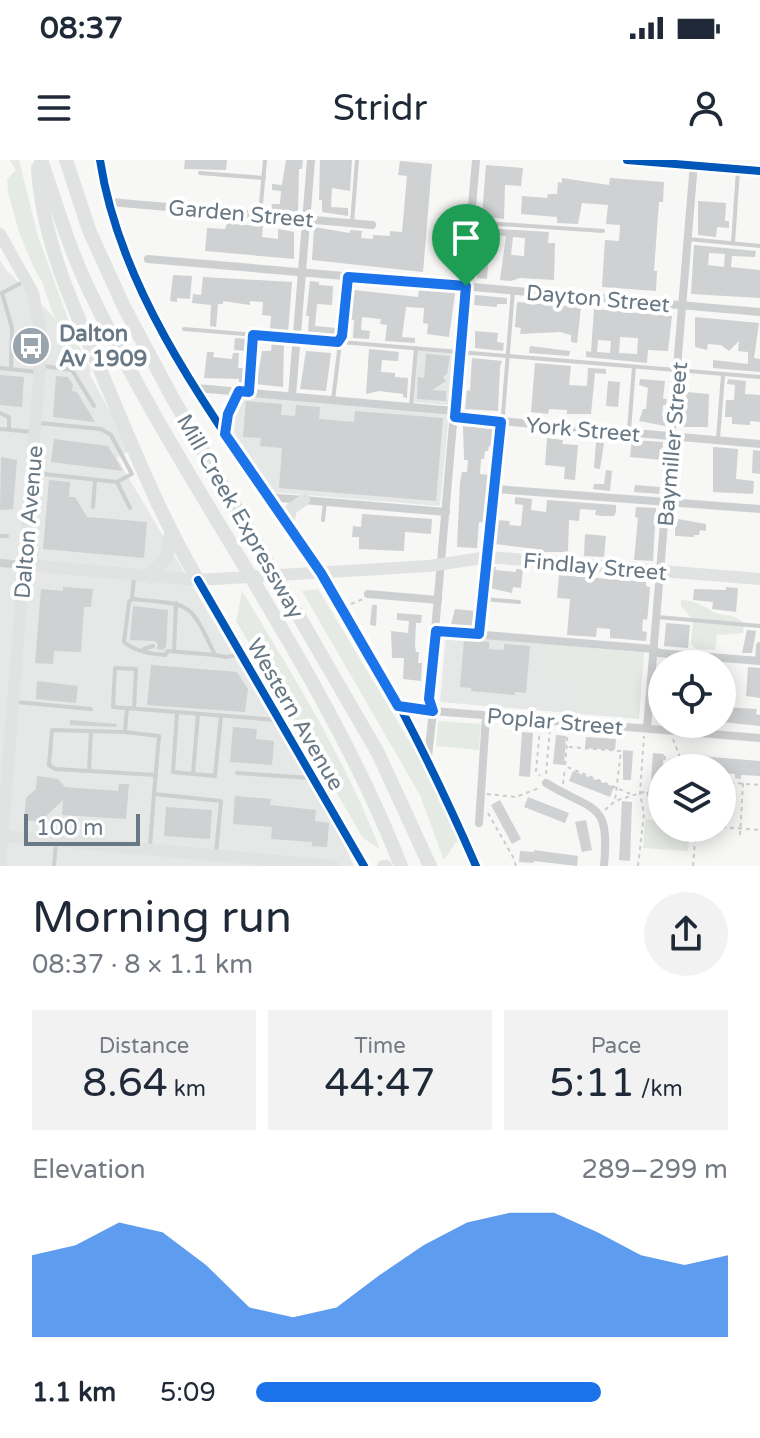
<!DOCTYPE html>
<html lang="en">
<head>
<meta charset="utf-8">
<style>
	body { margin:0; font-family:"Varela Round",sans-serif; background:#f2f2f3; color:#1f2937; height:100vh; display:flex; flex-direction:column; font-size:30px; white-space:nowrap }
	* { box-sizing:border-box; margin:0 }
	p { font-size:26px; color:#747a83 }
	.icon { flex:none; width:44px; height:44px; fill:none; stroke:currentColor; stroke-width:2; stroke-linecap:round; stroke-linejoin:round }
	.map { position:relative; height:706px; overflow:hidden }
	.sheet { display:flex; flex-direction:column; background:#fff; flex:1 }
	.sheet>* { flex:none }
	.fabs { position:absolute; left:648px; top:490px; display:grid; gap:16px }
	.fabs a { display:grid; place-items:center; width:88px; height:88px; border-radius:50%; background:#fff; box-shadow:0 4px 20px #0003; font-size:40px }
	.scale { position:absolute; left:24px; bottom:20px; width:116px; box-sizing:border-box; padding-left:8px; border:4px solid #687885; border-top:0; font-size:22px; line-height:28px; white-space:nowrap; color:#687885; -webkit-text-stroke:6px #fff; paint-order:stroke }
	.pin { position:absolute; display:grid; place-items:center; width:68px; height:68px; color:#fff; margin:-82px -34px; border-radius:50% 50% 50% 0; rotate:-45deg; box-shadow:0 0 8px #0007 }
	.pin .icon { rotate:45deg }
	.round { display:grid; place-items:center; flex:none; width:84px; height:84px; border-radius:42px; background:#f2f2f3 }
	.head { display:flex; align-items:center; justify-content:space-between; height:136px; padding:0 32px }
	h1 { font-size:44px; font-weight:600; line-height:60px }
	.figures { display:grid; grid-template-columns:repeat(3,1fr); gap:12px; height:136px; padding:8px 32px }
	.figures div { display:grid; align-content:center; border-radius:0px; background:#f2f2f3; text-align:center }
	.figures b { font-size:40px; font-weight:600 }
	.figures small { font-size:22px; font-weight:400 }
	.figures p { font-size:22px }
	.chart { height:224px; padding:16px 32px }
	.chart p { display:flex; justify-content:space-between }
	.chart svg { width:100%; height:144px; margin-top:8px; fill:#1a73e8; opacity:.7 }
	ul { padding:0 32px; list-style:none; font-size:26px }
	li { display:grid; grid-template-columns:128px 96px 1fr; align-items:center; height:60px }
	li i { height:20px; border-radius:10px; background:#1a73e8 }
	.status { display:flex; justify-content:space-between; align-items:center; height:56px; padding:0 40px; background:#fff; direction:ltr }
	.status svg { height:22px; fill:currentColor }
	header { display:flex; justify-content:space-between; align-items:center; height:104px; padding:0 32px; background:#fff; font-size:36px; font-weight:600 }
	.map>svg:first-child { display:block }
	.built { fill:#e6e7e7 }
	.green { fill:#e6eae4 }
	.building { fill:#cfd1d2; fill-rule:evenodd }
	.lines { fill:none; stroke-linecap:round; stroke-linejoin:round }
	.path { stroke:#ccc; stroke-width:2; stroke-dasharray:4 4; stroke-linecap:butt }
	.lane { stroke:#cdcfd0; stroke-width:4 }
	.street { stroke:#cdcfd0; stroke-width:8 }
	.secondary { stroke:#e1e2e2; stroke-width:12 }
	.primary { stroke:#e1e2e2; stroke-width:12 }
	.highway { stroke:#e1e2e2; stroke-width:14 }
	.cycleway-casing { stroke:#fff; stroke-width:13 }
	.cycleway { stroke:#0057b8; stroke-width:8 }
	.route-casing { stroke:#fff; stroke-width:16 }
	.route { stroke:#1a73e8; stroke-width:10 }
	.labels { text-anchor:middle; stroke-width:8; stroke-linejoin:round; paint-order:stroke }
	.street-label { font-size:22px; fill:#687885; stroke:#fff }
	.poi-label { font-size:22px; font-weight:bold; fill:#687885; stroke:#fff; text-anchor:start }
</style>
</head>
<body>
<div class="status"><b>08:37</b><svg viewBox="0 0 49 12"><path d="M0 12V9h3v3zM5 12V6h3v6zM10 12V3h3v9zM15 12V0h3v12zM26 1h20v11H26zM47 4h2v5h-2z"/></svg></div>
<header><svg class="icon" aria-label="menu" viewBox="0 0 24 24"><path d="M4 6h16M4 12h16M4 18h16"/></svg>Stridr<svg class="icon" aria-label="person" viewBox="0 0 24 24"><circle cx="12" cy="8" r="4"/><path d="M4 21q1-7 8-7t8 7"/></svg></header>
<div class="map">
<svg width="760" height="706" viewBox="0 0 760 706">
	<rect width="100%" height="100%" fill="#f7f7f6"/>
	<g class="built">
		<path d="M0 100 6 110 60 163 72 182 131 290 117 298 340 676 354 706H0Z"/>
		<path d="M416 190 452 193 448 245 412 242Z"/>
		<path d="M239 235 449 254 440 346 271 332 227 267Z"/>
		<path d="M446 475 644 493 639 559 440 542Z"/>
	</g>
	<g class="green">
		<path d="M10 0H19L37 73 74 176 91 210 90 215 53 154 42 122 33 106 19 72 8 32 7 19 16 10Z"/>
		<path d="M318 429 416 592 458 679 444 700 420 635 302 431Z"/>
		<path d="M242 431C293 515 344 597 380 689L363 678 236 461Z"/>
		<path d="M681 440C693 440 703 445 712 451 723 458 732 451 744 464L743 473 717 475 715 490 696 489 691 483 693 460 681 446Z"/>
		<path d="M545 484 644 493 643 509 640 510 636 556 580 551 582 521 543 516Z"/>
		<path d="M438 561 481 564 479 590 436 586Z"/>
		<path d="M645 659 662 661V668H690L688 691 643 688Z"/>
	</g>
	<g class="building">
		<path d="M185 0H227L226 10 184 9Z"/>
		<path d="M286 0H303L302 9H299L298 52 271 49 272 44H280L281 31 272 30V24L282 25Z"/>
		<path d="M320 0H352L350 31 332 28 331 47 348 48V56L322 52V40H319Z"/>
		<path d="M400 1 432 4 423 112 312 100 314 67 350 73V70L362 71 361 78 373 79V75L390 76V71L402 72 407 16 398 15Z"/>
		<path d="M486 5 523 8 521 26 505 25 504 59 482 56Z"/>
		<path d="M562 18 609 25 610 18 664 22 663 42H659L654 111H657L656 131 602 127 605 80 619 81 620 65 606 64 608 45 582 43 578 64 557 63V57L521 54 522 36 547 38 548 34H557L558 22 562 23Z"/>
		<path d="M698 41 726 43 725 61H729V68L717 67 716 77 698 75Z"/>
		<path d="M229 59 235 60 234 64 257 66V62H263L262 77 278 79V69L294 72V99L205 91 207 68 225 69Z"/>
		<path d="M482 68 549 72 548 83H555L554 120 520 118 511 121 500 120 506 76 481 74ZM513 77 525 78 524 96 511 95Z"/>
		<path d="M694 85 756 91 755 97 732 96 731 107 760 110V138L691 134ZM709 93 725 94 724 107 708 105Z"/>
		<path d="M479 92H489L487 119 477 118Z"/>
		<path d="M173 115 192 116 190 139 177 138V142L170 141Z"/>
		<path d="M203 117 292 122 288 173 270 171 271 156 262 155 263 142 250 141V145L223 141V144H218L216 167 210 166 211 145 192 143 193 134 201 135Z"/>
		<path d="M310 121 319 122V125L333 126 332 145 317 144 315 166 336 168 335 174H308L309 156H306Z"/>
		<path d="M352 128 354 130 418 137 419 130 455 133 449 177 427 174 428 164 423 163 424 148 406 147 402 177 415 178V183L385 181 387 165 380 164 381 159 362 157 361 170 370 171 369 179 353 178 354 160 348 159Z"/>
		<path d="M475 135 507 138V144H497V147L474 145Z"/>
		<path d="M517 142 581 147 577 183 571 182V175L560 172 520 174 521 168 515 167Z"/>
		<path d="M594 149 672 156 668 191 648 190 647 203 586 197V191L591 192ZM620 177 638 178 637 194 619 193ZM598 180 611 181 610 193 597 192Z"/>
		<path d="M695 157 759 163 754 198 760 199V212L713 208V200L748 204V192L738 191 739 181 729 191 721 185 708 184 707 190 695 187Z"/>
		<path d="M475 171 498 173 497 182 504 183 503 191 475 188Z"/>
		<path d="M235 178 248 179 247 191 234 190Z"/>
		<path d="M272 181 284 182 283 227 255 224 256 209H259L262 191H271Z"/>
		<path d="M530 186 570 191 569 196 529 193Z"/>
		<path d="M369 189 399 192 398 201 382 200 381 212 395 213V217L408 218 407 238 403 237V234L379 231 366 234Z"/>
		<path d="M306 191 331 193 326 231 300 229Z"/>
		<path d="M207 192H214L213 197 232 199 233 193H239L238 208H246L245 223 239 222V219L204 218Z"/>
		<path d="M426 194 450 196 447 214 443 217 446 221 432 230 446 231V241L417 239 418 217 424 218Z"/>
		<path d="M472 198 502 201 500 207 498 251 465 249 467 230 470 231Z"/>
		<path d="M535 203 571 206 569 225 587 226 588 208 606 209V214L595 213 591 254H567V250L549 249 548 254 531 252Z"/>
		<path d="M0 215 24 217 22 247 0 245Z"/>
		<path d="M56 216 68 217 73 225 72 231 77 232 95 262 53 257Z"/>
		<path d="M640 219 665 221 663 239H667L666 245H663L662 256 666 257 665 266 639 261 643 249H646L648 228 639 225Z"/>
		<path d="M728 219 746 221 745 234 760 235V262L750 261V265L732 264V257H725L726 240H734L735 225 727 224Z"/>
		<path d="M608 221 620 222 618 247 606 246Z"/>
		<path d="M686 232 709 234 708 267H680Z"/>
		<path d="M246 241 282 244 281 255 295 256 296 245 320 247 319 259 354 262 355 251 443 258 436 341 279 328 282 288 260 286 261 278 243 277Z"/>
		<path d="M463 266 496 269 494 286H489L488 291H485L484 299H481L480 314 491 315 486 363 479 362 477 388 457 387 460 322 462 312H467L468 300H464Z"/>
		<path d="M547 278 563 280 562 284 578 285 575 320 564 319 565 307 545 305Z"/>
		<path d="M54 279 108 286 123 311 51 302Z"/>
		<path d="M632 280 663 282 662 300 630 297Z"/>
		<path d="M596 282 604 283 600 309 594 308Z"/>
		<path d="M713 287 738 289 736 319 754 321 753 334 713 332Z"/>
		<path d="M753 290 760 291V314L752 313Z"/>
		<path d="M1 297 17 300 13 349 0 350Z"/>
		<path d="M606 310 612 311 610 331 593 329 594 324H604Z"/>
		<path d="M49 320 70 322 69 337H75L87 357 147 362 144 398 43 389Z"/>
		<path d="M635 325 660 327 659 334 634 332Z"/>
		<path d="M515 337 532 339 531 350 546 352 547 340 616 345V352L614 356H603L595 355 596 350 580 349 579 361 569 360 568 392H537V389L494 384 496 360 510 361 509 365 521 366 523 345 515 344Z"/>
		<path d="M636 347 656 348 653 401 634 400 638 358 635 357Z"/>
		<path d="M362 354 432 359 431 374 405 372 404 391 359 389V377H352L353 366 361 367Z"/>
		<path d="M678 359 706 364V371L700 370 699 375H694V377L675 376V362H678Z"/>
		<path d="M585 374 606 376 604 397 584 396Z"/>
		<path d="M491 407H496L495 410 516 412V409H523L521 428 513 427 512 433 489 428Z"/>
		<path d="M559 415 646 422V426L650 427 648 453 647 460 643 459 642 471 647 472 646 481 610 478V469L597 468 596 477 567 475 570 439 557 438Z"/>
		<path d="M63 427 93 429 91 447H84L81 492 54 491 53 504 35 503 41 429 63 431Z"/>
		<path d="M726 427 738 428 736 452 712 449 713 442 693 440 694 429 726 430Z"/>
		<path d="M372 445H377L376 466 370 465Z"/>
		<path d="M133 446 168 450 166 487 163 490 157 489 158 485 155 481 130 480Z"/>
		<path d="M455 449 476 451 475 466 451 465Z"/>
		<path d="M397 453 422 455 421 463H416L415 485 416 492H419L418 503H422L421 521 403 519 404 498H392L391 471 408 473 409 461 397 460Z"/>
		<path d="M666 463 690 465 688 488 664 486Z"/>
		<path d="M747 470 756 471 752 493H742Z"/>
		<path d="M464 480 489 482V489L504 490V484L530 486 526 533 515 532V535L471 531V528L460 527Z"/>
		<path d="M151 505 237 512 248 529 245 552 147 545Z"/>
		<path d="M748 507 760 508V538L746 536Z"/>
		<path d="M37 521 78 526 76 543 36 539Z"/>
		<path d="M723 547 757 549 756 554 760 555V566L722 562Z"/>
		<path d="M70 560 117 564 116 567 70 565Z"/>
		<path d="M233 567 257 569 256 579 274 581 272 605 230 602Z"/>
		<path d="M522 572 533 573 530 617 519 616Z"/>
		<path d="M556 575 566 576 564 605 553 604Z"/>
		<path d="M586 577 616 579 615 590 585 588Z"/>
		<path d="M623 590 633 591 631 620H623Z"/>
		<path d="M653 593 664 594 661 623 651 622Z"/>
		<path d="M699 596 760 601V616L741 615V619L735 618V614L722 613V608H698Z"/>
		<path d="M573 611 614 627 610 637 569 621Z"/>
		<path d="M37 616 58 619 65 627 118 631 119 624H129L126 659 62 655 63 640 40 662 24 660 26 638 36 629Z"/>
		<path d="M235 636 271 639 270 645 316 650 315 661 329 663 327 687 312 686V682L271 679 272 667 233 664Z"/>
		<path d="M528 637 569 653 565 663 524 647Z"/>
		<path d="M500 640 521 679 512 684 491 645Z"/>
		<path d="M622 641 632 642 630 701 619 700Z"/>
		<path d="M166 647 212 650 210 679 164 676Z"/>
		<path d="M586 660 592 690 582 692 575 662Z"/>
		<path d="M534 690 578 696 577 706 534 701 533 703 519 702 520 691 534 692Z"/>
	</g>
	<g class="lines">
		<g class="path">
			<path d="M351 444 363 439"/>
			<path d="M540 568 536 611 540 616"/>
			<path d="M568 569 565 606 633 635"/>
			<path d="M673 579 684 608"/>
			<path d="M569 587 621 591 615 641"/>
			<path d="M664 608 665 594"/>
			<path d="M546 614 550 569"/>
			<path d="M722 622 760 625"/>
			<path d="M563 624 565 608"/>
			<path d="M647 632 650 640"/>
			<path d="M487 634 516 637 539 628"/>
			<path d="M605 650 615 641 662 626"/>
			<path d="M488 653 513 697 516 706"/>
			<path d="M722 667 760 670"/>
			<path d="M740 675 743 623"/>
			<path d="M638 706 644 654 640 633 644 576"/>
			<path d="M693 706 696 668"/>
		</g>
		<g class="lane">
			<path d="M200 13 264 18"/>
			<path d="M260 55 265 0"/>
			<path d="M471 62 603 71"/>
			<path d="M352 63 357 0"/>
			<path d="M688 79 760 86"/>
			<path d="M733 83 738 10"/>
			<path d="M2 133 12 168 11 209"/>
			<path d="M2 133 23 122"/>
			<path d="M184 169 760 217"/>
			<path d="M43 206 72 210 94 246"/>
			<path d="M0 208 37 212"/>
			<path d="M249 232 253 175"/>
			<path d="M333 240 348 117"/>
			<path d="M411 246 416 188"/>
			<path d="M0 253 9 257V269"/>
			<path d="M0 269 33 272"/>
			<path d="M629 270 634 207"/>
			<path d="M718 278 723 215"/>
			<path d="M34 313 117 322 132 314 111 275 101 269 39 263"/>
			<path d="M117 322 130 348"/>
			<path d="M93 347 95 320"/>
			<path d="M323 360 325 342"/>
			<path d="M0 376H7"/>
			<path d="M134 418 132 439C192 445 189 440 215 495L226 497 237 495"/>
			<path d="M132 439 129 442 124 482C134 491 152 494 165 495L168 491 215 495"/>
			<path d="M483 439 519 442"/>
			<path d="M657 457 760 466"/>
			<path d="M479 474 503 254 513 130"/>
			<path d="M144 489 153 486"/>
			<path d="M174 491 176 443"/>
			<path d="M16 542 91 549"/>
			<path d="M127 548 125 572 159 576 154 634"/>
			<path d="M134 548 136 509 115 508 113 547 277 560"/>
			<path d="M177 553 173 612 215 616 221 556"/>
			<path d="M125 572 52 570 49 605 55 609 156 615"/>
			<path d="M89 611 91 571"/>
			<path d="M237 613 311 618"/>
			<path d="M193 614 198 554"/>
			<path d="M150 686 154 634 221 641 216 693"/>
			<path d="M54 706 56 683"/>
		</g>
		<g class="street">
			<path d="M110 42 372 65"/>
			<path d="M148 99 760 152"/>
			<path d="M196 228 455 251"/>
			<path d="M292 236 311 0"/>
			<path d="M455 257 760 284"/>
			<path d="M496 329 760 349"/>
			<path d="M268 337 446 352"/>
			<path d="M0 403 25 405"/>
			<path d="M368 434 438 440"/>
			<path d="M436 471 653 489 659 493 760 501"/>
			<path d="M759 501 760 486"/>
			<path d="M398 546 433 551 760 578"/>
			<path d="M647 568 694 3"/>
			<path d="M428 597 433 551 429 539 476 0"/>
			<path d="M546 623C595 653 610 640 604 706"/>
			<path d="M479 663 486 556"/>
		</g>
		<g class="secondary">
			<path d="M627 0 760 11"/>
			<path d="M0 74 33 133 42 179 0 706"/>
			<path d="M25 405 198 420 429 406 488 397 760 419"/>
			<path d="M3 676 333 706"/>
		</g>
		<g class="primary">
			<path d="M100 0C123 152 238 288 321 413 382 505 432 605 476 706"/>
			<path d="M225 274 228 254 239 231"/>
			<path d="M288 366 291 349 304 340"/>
			<path d="M198 420 364 706"/>
			<path d="M383 706H386"/>
		</g>
		<g class="highway">
			<path d="M41 0C57 46 70 92 92 136 185 331 322 504 401 706"/>
			<path d="M66 0 89 70 124 147 172 237 378 593 430 706"/>
			<path d="M38 8C42 82 76 152 104 219 133 287 160 356 198 420"/>
			<path d="M150 417 166 398 171 374"/>
		</g>
		<defs>
			<g id="cycleway">
				<path d="M100 0C123 152 238 288 321 413 382 505 432 605 476 706"/>
				<path d="M627 0 760 11"/>
				<path d="M198 420 364 706"/>
			</g>
		</defs>
		<use href="#cycleway" class="cycleway-casing"/>
		<use href="#cycleway" class="cycleway"/>
	</g>
	<g class="lines">
		<defs>
			<path id="route" d="M348 117 466 126 455 257 501 262 479 474 436 471 429 539 433 551 398 546 321 413 225 274 228 254 239 231 249 232 253 175 338 182 342 176Z"/>
		</defs>
		<use href="#route" class="route-casing"/>
		<use href="#route" class="route"/>
	</g>
	<defs>
		<symbol id="bus-disc" viewBox="-11 -11 22 22"><circle r="9.5" fill="#9aa4ad" stroke="#fff"/><path d="M-5-6H5V4H4V6H2V4H-2V6H-4V4H-5ZM-3.5-4V0h7V-4ZM-3.5 1.2v1.5H-2V1.2ZM2 1.2v1.5H3.5V1.2Z" fill="#fff"/></symbol>
	</defs>
	<g fill-rule="evenodd">
		<use href="#bus-disc" x="9" y="164" width="44" height="44"/>
	</g>
	<g class="labels">
		<g class="street-label">
			<text transform="translate(241 53) rotate(5)" y="8">Garden Street</text>
			<text transform="translate(598 138) rotate(5)" y="8">Dayton Street</text>
			<text transform="translate(583 269) rotate(5)" y="8">York Street</text>
			<text transform="translate(672 284) rotate(-85)" y="8">Baymiller Street</text>
			<text transform="translate(241 356) rotate(60)" y="8">Mill Creek Expressway</text>
			<text transform="translate(28 362) rotate(-85)" y="8">Dalton Avenue</text>
			<text transform="translate(595 406) rotate(5)" y="8">Findlay Street</text>
			<text transform="translate(296 554) rotate(60)" y="8">Western Avenue</text>
			<text transform="translate(555 561) rotate(5)" y="8">Poplar Street</text>
		</g>
		<g class="poi-label">
			<text x="59" y="181">Dalton<tspan x="59" dy="25">Av 1909</tspan></text>
		</g>
	</g>
</svg>
<div class="fabs">
<a><svg class="icon" aria-label="locate" viewBox="0 0 24 24"><circle cx="12" cy="12" r="6"/><path d="M12 2v4M12 18v4M2 12h4M18 12h4"/></svg></a>
<a><svg class="icon" aria-label="layers" viewBox="0 0 24 24"><path d="M12 4l9 5-9 5-9-5zM3 14l9 5 9-5"/></svg></a>
</div>
<div class="scale">100 m</div>
<div class="pin" style="left:466px;top:126px;background:#1e9e55"><svg class="icon" aria-label="arrive" viewBox="0 0 24 24"><path d="M6 21V4h12l-3 4 3 4H6"/></svg></div>
</div>
<section class="sheet">
<div class="head"><div><h1>Morning run</h1><p>08:37 · 8 × 1.1 km</p></div><a class="round"><svg class="icon" aria-label="share" viewBox="0 0 24 24"><path d="M12 15V3M7 8l5-5 5 5M5 13v7h14v-7"/></svg></a></div>
<div class="figures">
<div><p>Distance</p><b>8.64<small> km</small></b></div>
<div><p>Time</p><b>44:47</b></div>
<div><p>Pace</p><b>5:11<small> /km</small></b></div>
</div>
<div class="chart"><p><span>Elevation</span>289–299 m</p>
<svg viewBox="0 0 160 44" preserveAspectRatio="none"><path d="M0 44V19L10 16L20 9L30 12L40 22L50 35L60 38L70 35L80 25L90 16L100 9L110 6L120 6L130 12L140 19L150 22L160 19V44z"/></svg>
</div>
<ul>
<li><b>1.1 km</b>5:09<i style="width:73%"></i></li>
</ul>
</section>
</body>
</html>
